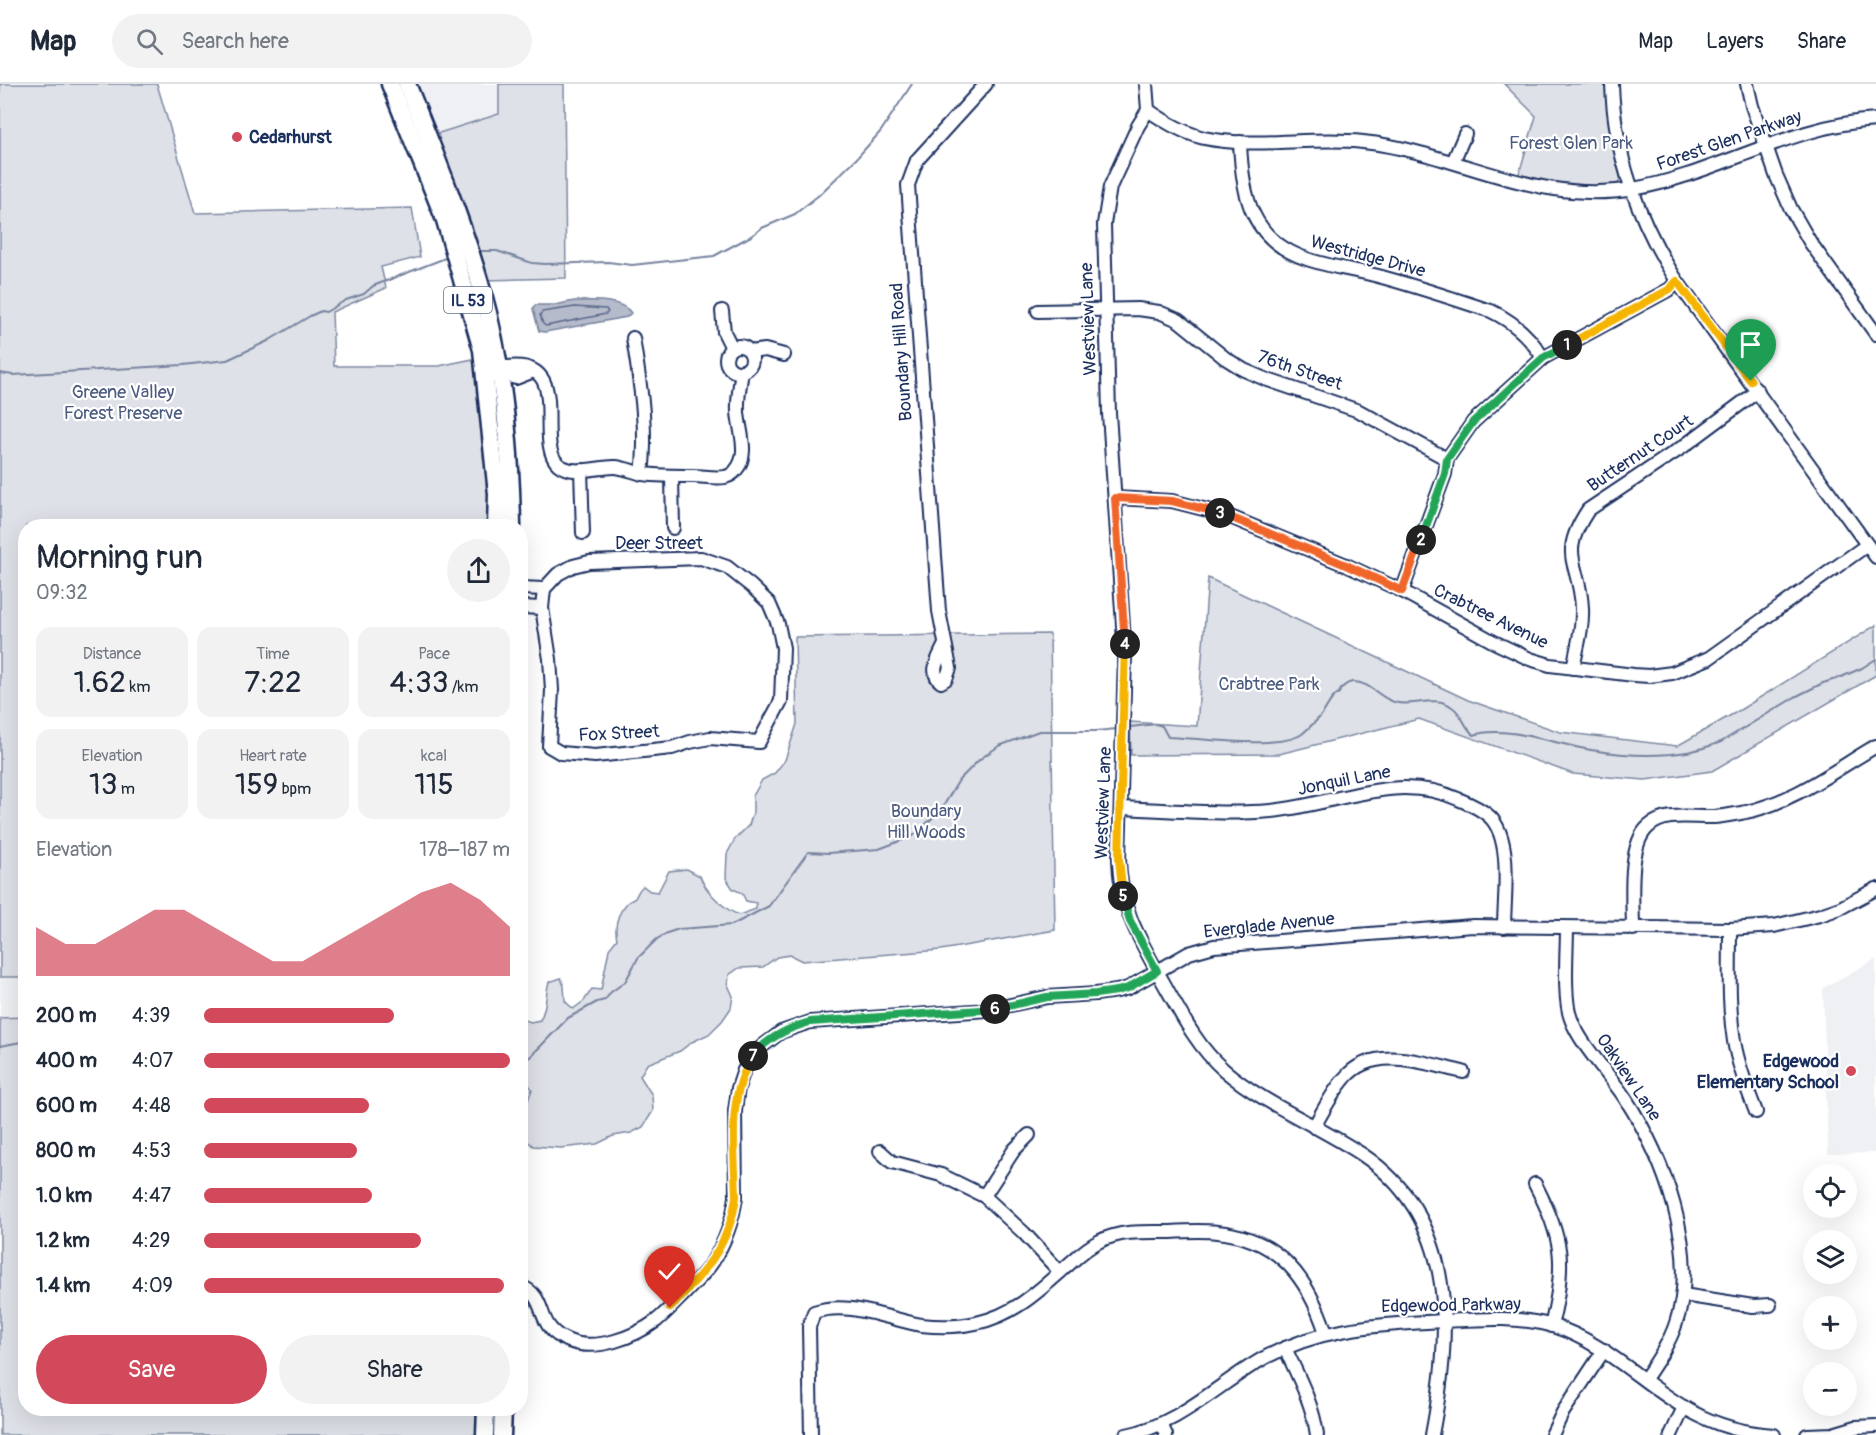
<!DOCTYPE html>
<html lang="en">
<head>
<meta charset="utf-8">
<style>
	body { margin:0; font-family:Pangolin,sans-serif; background:#f2f2f3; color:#1f2937; height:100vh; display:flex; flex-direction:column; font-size:22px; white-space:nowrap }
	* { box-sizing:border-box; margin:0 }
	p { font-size:20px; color:#747a83 }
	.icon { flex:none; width:33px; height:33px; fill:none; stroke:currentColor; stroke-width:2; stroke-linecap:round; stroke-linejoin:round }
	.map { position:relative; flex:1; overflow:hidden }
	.sheet { position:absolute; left:18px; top:435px; width:510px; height:897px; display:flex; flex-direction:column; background:#fff; border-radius:24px; box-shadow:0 6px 24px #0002 }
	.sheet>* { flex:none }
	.controls { position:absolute; left:1803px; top:1080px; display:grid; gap:12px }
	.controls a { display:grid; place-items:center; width:54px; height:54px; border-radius:50%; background:#fff; box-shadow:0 6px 24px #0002; font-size:30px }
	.pin { position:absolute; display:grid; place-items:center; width:51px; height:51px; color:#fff; margin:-62px -26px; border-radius:50% 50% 50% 0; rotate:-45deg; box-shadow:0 0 6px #0007 }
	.pin .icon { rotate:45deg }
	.km { position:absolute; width:30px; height:30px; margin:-15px; border-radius:50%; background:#222; color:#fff; font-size:16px; line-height:30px; text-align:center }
	.round { display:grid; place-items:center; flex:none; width:63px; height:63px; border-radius:32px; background:#f2f2f3 }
	.overview { display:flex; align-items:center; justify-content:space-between; height:102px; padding:0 18px }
	h1 { font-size:33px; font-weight:600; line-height:45px }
	.figures { display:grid; grid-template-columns:repeat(3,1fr); gap:9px; height:102px; padding:6px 18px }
	.figures div { display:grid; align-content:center; border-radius:15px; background:#f2f2f3; text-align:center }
	.figures b { font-size:30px; font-weight:600 }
	.figures small { font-size:16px; font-weight:400 }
	.figures p { font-size:16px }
	.chart { height:168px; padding:12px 18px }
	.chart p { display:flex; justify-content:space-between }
	.chart svg { width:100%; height:108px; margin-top:6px; fill:#d1495b; opacity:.7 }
	.button { display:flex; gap:12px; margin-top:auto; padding:12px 18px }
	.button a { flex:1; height:69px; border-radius:36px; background:#d1495b; color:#fff; font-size:24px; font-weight:600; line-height:69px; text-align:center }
	.button a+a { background:#f2f2f3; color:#1f2937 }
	ul { padding:0 18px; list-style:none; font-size:20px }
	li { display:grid; grid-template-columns:96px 72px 1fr; align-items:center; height:45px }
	li i { height:15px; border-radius:8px; background:#d1495b }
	header { display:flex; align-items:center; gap:36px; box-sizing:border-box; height:84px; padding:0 30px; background:#fff; border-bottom:2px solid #e0e1e3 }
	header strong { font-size:28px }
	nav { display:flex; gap:33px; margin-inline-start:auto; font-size:21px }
	.search { width:420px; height:54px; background:#f2f2f3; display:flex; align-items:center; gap:15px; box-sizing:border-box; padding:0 21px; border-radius:33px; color:#747a83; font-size:22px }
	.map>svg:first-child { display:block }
	.built { fill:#eff0f4 }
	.green { fill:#dee1e7; stroke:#7c88a2; stroke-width:1.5 }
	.water { fill:#b5bbca; stroke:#77839f; stroke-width:1.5 }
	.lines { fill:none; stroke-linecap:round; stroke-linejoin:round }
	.shore { stroke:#596789; stroke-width:1.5 }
	.stream { stroke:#77839f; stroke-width:2 }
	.minor-casing { stroke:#1b2f5e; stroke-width:16 }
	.major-casing { stroke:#1b2f5e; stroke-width:21 }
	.minor { stroke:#fff; stroke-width:12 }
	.major { stroke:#fff; stroke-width:16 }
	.split-1-casing { stroke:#fff; stroke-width:12 }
	.split-2-casing { stroke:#fff; stroke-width:12 }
	.split-3-casing { stroke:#fff; stroke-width:12 }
	.split-4-casing { stroke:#fff; stroke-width:12 }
	.split-5-casing { stroke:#fff; stroke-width:12 }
	.split-6-casing { stroke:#fff; stroke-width:12 }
	.split-7-casing { stroke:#fff; stroke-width:12 }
	.split-8-casing { stroke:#fff; stroke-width:12 }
	.split-1 { stroke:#f5b400; stroke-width:8 }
	.split-2 { stroke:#22a559; stroke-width:8 }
	.split-3 { stroke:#f0652b; stroke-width:8 }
	.split-4 { stroke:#f0652b; stroke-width:8 }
	.split-5 { stroke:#f5b400; stroke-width:8 }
	.split-6 { stroke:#22a559; stroke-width:8 }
	.split-7 { stroke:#22a559; stroke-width:8 }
	.split-8 { stroke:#f5b400; stroke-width:8 }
	.poi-dot { fill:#d1495b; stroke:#fff; stroke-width:2 }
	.labels { text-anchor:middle; stroke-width:4.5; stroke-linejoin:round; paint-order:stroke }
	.shield { fill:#fff; stroke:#5f6d8e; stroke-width:1.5 }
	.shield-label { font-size:16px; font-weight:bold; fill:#1b2f5e }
	.poi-label { font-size:18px; font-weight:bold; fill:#1b2f5e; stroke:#fff; text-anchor:start }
	.street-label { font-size:18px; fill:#1b2f5e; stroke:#fff }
	.park-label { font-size:18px; fill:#4c5c80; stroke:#fff }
</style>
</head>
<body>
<header>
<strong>Map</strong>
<div class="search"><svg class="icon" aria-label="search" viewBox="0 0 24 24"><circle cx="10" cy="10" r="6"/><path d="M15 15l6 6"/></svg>Search here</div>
<nav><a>Map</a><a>Layers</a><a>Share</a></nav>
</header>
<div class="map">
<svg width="1876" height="1351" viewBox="0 0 1876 1351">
	<rect width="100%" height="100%" fill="#fff"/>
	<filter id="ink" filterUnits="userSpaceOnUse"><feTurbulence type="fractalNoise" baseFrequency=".0167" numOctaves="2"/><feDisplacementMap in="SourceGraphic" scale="12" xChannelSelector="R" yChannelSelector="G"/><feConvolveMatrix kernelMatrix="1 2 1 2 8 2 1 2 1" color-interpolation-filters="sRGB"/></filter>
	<g filter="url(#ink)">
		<g class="built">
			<path d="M417 0H499V30L436 50Z"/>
			<path d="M1876 875V1069L1828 1070 1823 904Z"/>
			<path d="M0 893H25V933L0 934Z"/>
		</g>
		<g class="green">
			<path d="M0 0H157L195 129 412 124 420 173 381 183 386 204 332 228 334 282H439L473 275C483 330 489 387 488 442H26V761L23 798 26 799 25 893H0Z"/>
			<path d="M499 0H564L566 194 485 196 463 121 436 50 499 30Z"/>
			<path d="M1504 0H1605L1611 53 1620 92 1619 99 1614 102C1581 104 1550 100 1518 93L1536 32Z"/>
			<path d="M1208 494 1468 616 1560 648 1677 662 1740 626 1876 541V591L1712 687 1645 696 1573 690 1419 635 1279 670 1131 671 1130 638 1197 642Z"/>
			<path d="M1050 550 1055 846 941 866 802 877 790 871 777 873 763 883 739 884 729 891 728 901 733 912 731 924 722 937 709 950 692 958 680 967 647 980 640 992 652 1011 653 1027 643 1043 631 1049 613 1052 597 1060 561 1064 533 1062 522 1052 525 1025 532 1005 521 990V935L531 938 540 936C547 924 545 911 549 898L561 894 564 902 565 917 573 925 584 917 592 905 601 906 609 865 617 855C614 842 617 830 627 819 629 817 633 816 635 814 638 809 638 806 643 802L650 807 658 808 669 787 687 785 700 792C705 807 725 826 739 831L756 825V819L746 817 742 809 733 805 726 794 727 770 735 755 749 741 753 729V712L762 696 775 689 785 676 797 640 795 553Z"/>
			<path d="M25 933 26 1324 481 1325V1351H0V934Z"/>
		</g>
		<path class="water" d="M574 217C590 217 621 214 631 229L627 233 545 248 539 247 533 225 535 221H555Z"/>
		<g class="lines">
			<path class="shore" d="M575 223 606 225 608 228 606 230 546 242 543 240 540 231 542 228Z"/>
			<g class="stream">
				<path d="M478 167H497L532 179 545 180 608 178 632 181 714 172 751 152 762 144 795 130 819 111 856 75 881 47 912 0"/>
				<path d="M0 289 13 291 183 281 227 276 268 257 310 232 321 227 326 228 346 216 364 210 373 202 448 173"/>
				<path d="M1130 643 1156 640 1162 642 1168 653C1197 654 1279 666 1302 650 1308 645 1314 639 1319 634 1327 626 1329 614 1339 609 1341 604 1346 599 1352 598 1371 597 1381 617 1398 619 1415 622 1436 611 1452 623 1463 630 1464 644 1474 651 1502 640 1560 661 1591 666 1621 671 1656 673 1687 668 1699 666 1710 662 1721 658L1795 613 1823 599 1839 594 1862 584 1876 575"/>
				<path d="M0 962 26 957"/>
				<path d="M520 979 530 973 568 934 597 918 605 916 611 908 625 898 638 874 657 855 667 849 679 845 732 841 769 822 808 768 828 769 879 765 913 752 941 726 959 696 980 675 999 662 1039 647H1096L1117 645"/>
			</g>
			<defs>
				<g id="minor">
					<path d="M1146 0 1148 26 1138 42 1110 103 1104 140 1109 329 1125 572 1119 775C1120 821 1136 849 1158 889 1177 922 1194 960 1224 986 1265 1021 1318 1041 1363 1071 1459 1136 1451 1250 1432 1351"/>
					<path d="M1612 0C1614 70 1639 138 1677 197L1876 473"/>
					<path d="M1747 0 1752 22 1776 91 1791 125 1810 158 1876 250"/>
					<path d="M1148 26C1165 38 1184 49 1204 54 1256 65 1311 52 1363 58 1457 68 1535 122 1633 105 1717 90 1790 41 1876 36"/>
					<path d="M1240 58C1242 110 1250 156 1307 175 1330 183 1355 186 1378 192 1416 202 1454 215 1491 227 1512 237 1531 254 1543 274"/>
					<path d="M1453 78 1465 50"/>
					<path d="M722 227 724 248 732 264"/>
					<path d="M1038 227 1138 225 1159 228 1178 236 1225 274 1244 286 1265 295 1359 327 1447 375"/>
					<path d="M633 254C640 299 648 344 642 390"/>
					<circle cx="739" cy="275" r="13"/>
					<path d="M750 268 765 266 784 271"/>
					<path d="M534 287 516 294 500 290 507 283C574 275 533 356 558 380 573 393 599 382 616 383 625 384 634 388 643 390 659 392 676 392 693 392 703 392 715 395 725 393 729 392 734 389 736 386 750 370 739 346 738 328 737 315 740 301 742 287"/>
					<path d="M581 386 583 449"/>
					<path d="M672 392 673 444"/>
					<path d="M1115 414 1172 417 1223 430 1346 481 1402 507 1494 558 1530 575 1550 581 1634 591 1649 592 1672 589 1709 574 1867 461"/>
					<path d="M701 474 727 483 751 502 769 519 778 540 783 564 781 617 759 658 710 654 690 658 672 664 595 672 561 669 549 662 552 606 550 575 542 524 544 505 558 490 573 482 589 478Z"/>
					<path d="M520 504 544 505"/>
					<path d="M1402 507 1445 390 1447 375 1473 338 1543 274 1670 205 1677 197"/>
					<path d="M520 523 542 524"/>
					<path d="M945 560C940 572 928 588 941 598L946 595 950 584 939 527 908 101 917 76 986 0"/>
					<path d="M1573 584C1577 564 1583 544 1582 524 1580 478 1557 473 1588 426L1684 362 1758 307"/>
					<path d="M1121 724C1170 726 1221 731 1271 727 1336 721 1394 687 1458 715 1468 719 1482 725 1490 733 1513 756 1504 813 1504 843"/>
					<path d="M1567 844C1567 867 1563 915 1571 935 1580 960 1609 990 1625 1014 1664 1074 1700 1168 1676 1239 1669 1260 1657 1277 1645 1295"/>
					<path d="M1633 845C1633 818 1627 762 1648 743 1665 727 1692 734 1714 733 1725 732 1735 730 1746 728 1793 718 1835 686 1876 662"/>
					<path d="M1730 845C1730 882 1728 920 1734 957 1738 981 1747 1005 1756 1028"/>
					<path d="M1314 1043C1323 1027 1332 1009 1344 995 1373 959 1426 980 1463 988"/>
					<path d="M880 1067 892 1078 941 1091 984 1112 1024 1149 1060 1188"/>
					<path d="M1535 1100C1564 1155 1566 1182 1551 1242"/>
					<path d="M984 1112 1014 1066 1029 1051"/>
					<path d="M520 1202C551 1213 532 1243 569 1257 596 1268 634 1253 656 1237 667 1228 676 1218 686 1208 695 1198 706 1189 713 1177 725 1158 733 1135 736 1113L735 1027 738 1004 744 986 753 972 760 964 781 948 810 938 988 926 1047 913 1096 910 1117 907 1128 904 1189 869 1214 862 1473 842 1730 845 1774 842 1820 831 1840 824 1876 805"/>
					<path d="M1683 1211 1753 1222 1770 1221"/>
					<path d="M1285 1264C1298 1292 1313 1320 1317 1351"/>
					<path d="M1161 1340 1166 1351"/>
					<path d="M811 1351 809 1243 814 1228C848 1216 887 1235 921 1241 939 1243 958 1243 976 1239 1014 1231 1039 1207 1067 1182 1077 1173 1087 1163 1100 1157 1122 1146 1147 1148 1171 1148 1186 1147 1202 1146 1217 1148 1279 1154 1308 1194 1326 1249"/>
					<path d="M1126 1351C1179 1341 1218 1300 1264 1274 1324 1242 1379 1241 1445 1237 1481 1235 1517 1232 1553 1242 1607 1259 1643 1301 1692 1328 1718 1342 1744 1349 1774 1351"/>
					<path d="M1552 1351 1563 1328 1604 1266"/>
					<path d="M1671 1351 1684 1323"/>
					<path d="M1807 1351 1833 1350 1856 1343 1876 1342"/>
				</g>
				<g id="major">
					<path d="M390 0 445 136 482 266 497 410 496 442"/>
					<path d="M407 0C437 75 468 150 488 229 505 299 511 370 512 442"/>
					<path d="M485 1351 486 1324"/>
					<path d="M502 1351 503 1324"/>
				</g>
			</defs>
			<use href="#minor" class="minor-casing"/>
			<use href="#major" class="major-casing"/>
			<use href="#minor" class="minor"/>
			<use href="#major" class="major"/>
		</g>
	</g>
	<g class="lines" filter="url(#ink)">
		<defs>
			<path id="split-1" d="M1567 261 1670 205 1677 197 1751 297"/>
			<path id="split-2" d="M1421 456 1445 390 1447 375 1473 338 1543 274 1567 261"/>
			<path id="split-3" d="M1220 429 1346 481 1402 507 1421 456"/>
			<path id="split-4" d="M1125 560 1115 414 1172 417 1220 429"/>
			<path id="split-5" d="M1123 812 1119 775 1125 560"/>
			<path id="split-6" d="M995 925 1047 913 1096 910 1117 907 1128 904 1157 887 1130 837 1123 812"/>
			<path id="split-7" d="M753 972C768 953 788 944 810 938L995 925"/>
			<path id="split-8" d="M670 1224C703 1190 730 1161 736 1113 735 1065 726 1013 753 972"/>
		</defs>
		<use href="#split-1" class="split-1-casing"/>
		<use href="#split-2" class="split-2-casing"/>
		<use href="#split-3" class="split-3-casing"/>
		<use href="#split-4" class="split-4-casing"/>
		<use href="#split-5" class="split-5-casing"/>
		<use href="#split-6" class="split-6-casing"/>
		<use href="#split-7" class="split-7-casing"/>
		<use href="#split-8" class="split-8-casing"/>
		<use href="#split-1" class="split-1"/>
		<use href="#split-2" class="split-2"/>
		<use href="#split-3" class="split-3"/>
		<use href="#split-4" class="split-4"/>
		<use href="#split-5" class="split-5"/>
		<use href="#split-6" class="split-6"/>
		<use href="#split-7" class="split-7"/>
		<use href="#split-8" class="split-8"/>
	</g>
	<g class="poi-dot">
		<circle cx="237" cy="53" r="6"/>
		<circle cx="1851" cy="987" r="6"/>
	</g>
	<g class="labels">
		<rect class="shield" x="444" y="203" width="48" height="26" rx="4.5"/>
		<g class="shield-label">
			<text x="468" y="222">IL 53</text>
		</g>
		<g class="poi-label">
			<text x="249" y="59">Cedarhurst</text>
			<text x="1839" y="983" text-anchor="end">Edgewood<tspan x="1839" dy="21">Elementary School</tspan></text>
		</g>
		<g class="street-label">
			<text transform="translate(1729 56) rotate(-19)" y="6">Forest Glen Parkway</text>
			<text transform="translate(1368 172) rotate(15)" y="6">Westridge Drive</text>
			<text transform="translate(1088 235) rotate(-92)" y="6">Westview Lane</text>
			<text transform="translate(901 268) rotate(-94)" y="6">Boundary Hill Road</text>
			<text transform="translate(1300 286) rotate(19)" y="6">76th Street</text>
			<text transform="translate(1640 369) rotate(-34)" y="6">Butternut Court</text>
			<text x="659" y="465">Deer Street</text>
			<text transform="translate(1491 532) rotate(26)" y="6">Crabtree Avenue</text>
			<text transform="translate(619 649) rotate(-3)" y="6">Fox Street</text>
			<text transform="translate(1344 696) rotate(-11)" y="6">Jonquil Lane</text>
			<text transform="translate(1103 719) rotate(-88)" y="6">Westview Lane</text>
			<text transform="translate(1269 841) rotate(-6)" y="6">Everglade Avenue</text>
			<text transform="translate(1629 993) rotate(56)" y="6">Oakview Lane</text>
			<text transform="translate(1451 1221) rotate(-1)" y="6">Edgewood Parkway</text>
		</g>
		<g class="park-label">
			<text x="1571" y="65">Forest Glen Park</text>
			<text x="123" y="314">Greene Valley<tspan x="123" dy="21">Forest Preserve</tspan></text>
			<text x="1269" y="606">Crabtree Park</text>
			<text x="926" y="733">Boundary<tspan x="926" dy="21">Hill Woods</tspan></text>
		</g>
	</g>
</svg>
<div class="controls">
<a><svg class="icon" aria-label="locate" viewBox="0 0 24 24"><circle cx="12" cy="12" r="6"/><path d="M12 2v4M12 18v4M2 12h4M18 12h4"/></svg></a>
<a><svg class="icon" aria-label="layers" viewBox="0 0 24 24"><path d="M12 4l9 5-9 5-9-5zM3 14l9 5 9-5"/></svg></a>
<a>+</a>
<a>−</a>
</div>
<div class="pin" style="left:1751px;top:297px;background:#1e9e55"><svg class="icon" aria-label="arrive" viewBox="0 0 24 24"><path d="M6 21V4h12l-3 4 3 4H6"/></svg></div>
<div class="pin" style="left:670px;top:1224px;background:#d93025"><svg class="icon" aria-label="check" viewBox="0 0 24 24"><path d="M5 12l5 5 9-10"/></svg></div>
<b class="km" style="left:1567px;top:261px">1</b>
<b class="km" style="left:1421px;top:456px">2</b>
<b class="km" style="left:1220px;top:429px">3</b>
<b class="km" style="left:1125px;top:560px">4</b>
<b class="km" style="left:1123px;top:812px">5</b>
<b class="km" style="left:995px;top:925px">6</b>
<b class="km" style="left:753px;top:972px">7</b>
<section class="sheet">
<div class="overview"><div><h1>Morning run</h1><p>09:32</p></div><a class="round"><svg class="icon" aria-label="share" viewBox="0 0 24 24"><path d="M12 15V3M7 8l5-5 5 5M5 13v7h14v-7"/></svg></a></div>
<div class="figures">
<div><p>Distance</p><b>1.62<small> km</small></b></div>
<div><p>Time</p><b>7:22</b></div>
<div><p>Pace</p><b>4:33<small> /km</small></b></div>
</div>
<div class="figures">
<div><p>Elevation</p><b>13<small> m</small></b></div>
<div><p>Heart rate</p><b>159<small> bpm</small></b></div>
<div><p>kcal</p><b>115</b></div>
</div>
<div class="chart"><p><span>Elevation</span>178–187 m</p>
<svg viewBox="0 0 160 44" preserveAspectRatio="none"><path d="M0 44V24L10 31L20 31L30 24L40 17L50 17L60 24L70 31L80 38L90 38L100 31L110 24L120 17L130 10L140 6L150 13L160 24V44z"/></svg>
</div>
<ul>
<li><b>200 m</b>4:39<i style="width:62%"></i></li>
<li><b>400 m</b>4:07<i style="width:100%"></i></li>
<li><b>600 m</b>4:48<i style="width:54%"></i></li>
<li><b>800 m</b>4:53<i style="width:50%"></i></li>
<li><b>1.0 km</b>4:47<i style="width:55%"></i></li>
<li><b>1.2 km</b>4:29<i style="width:71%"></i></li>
<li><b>1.4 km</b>4:09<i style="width:98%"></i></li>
</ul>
<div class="button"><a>Save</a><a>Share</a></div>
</section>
</div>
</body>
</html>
